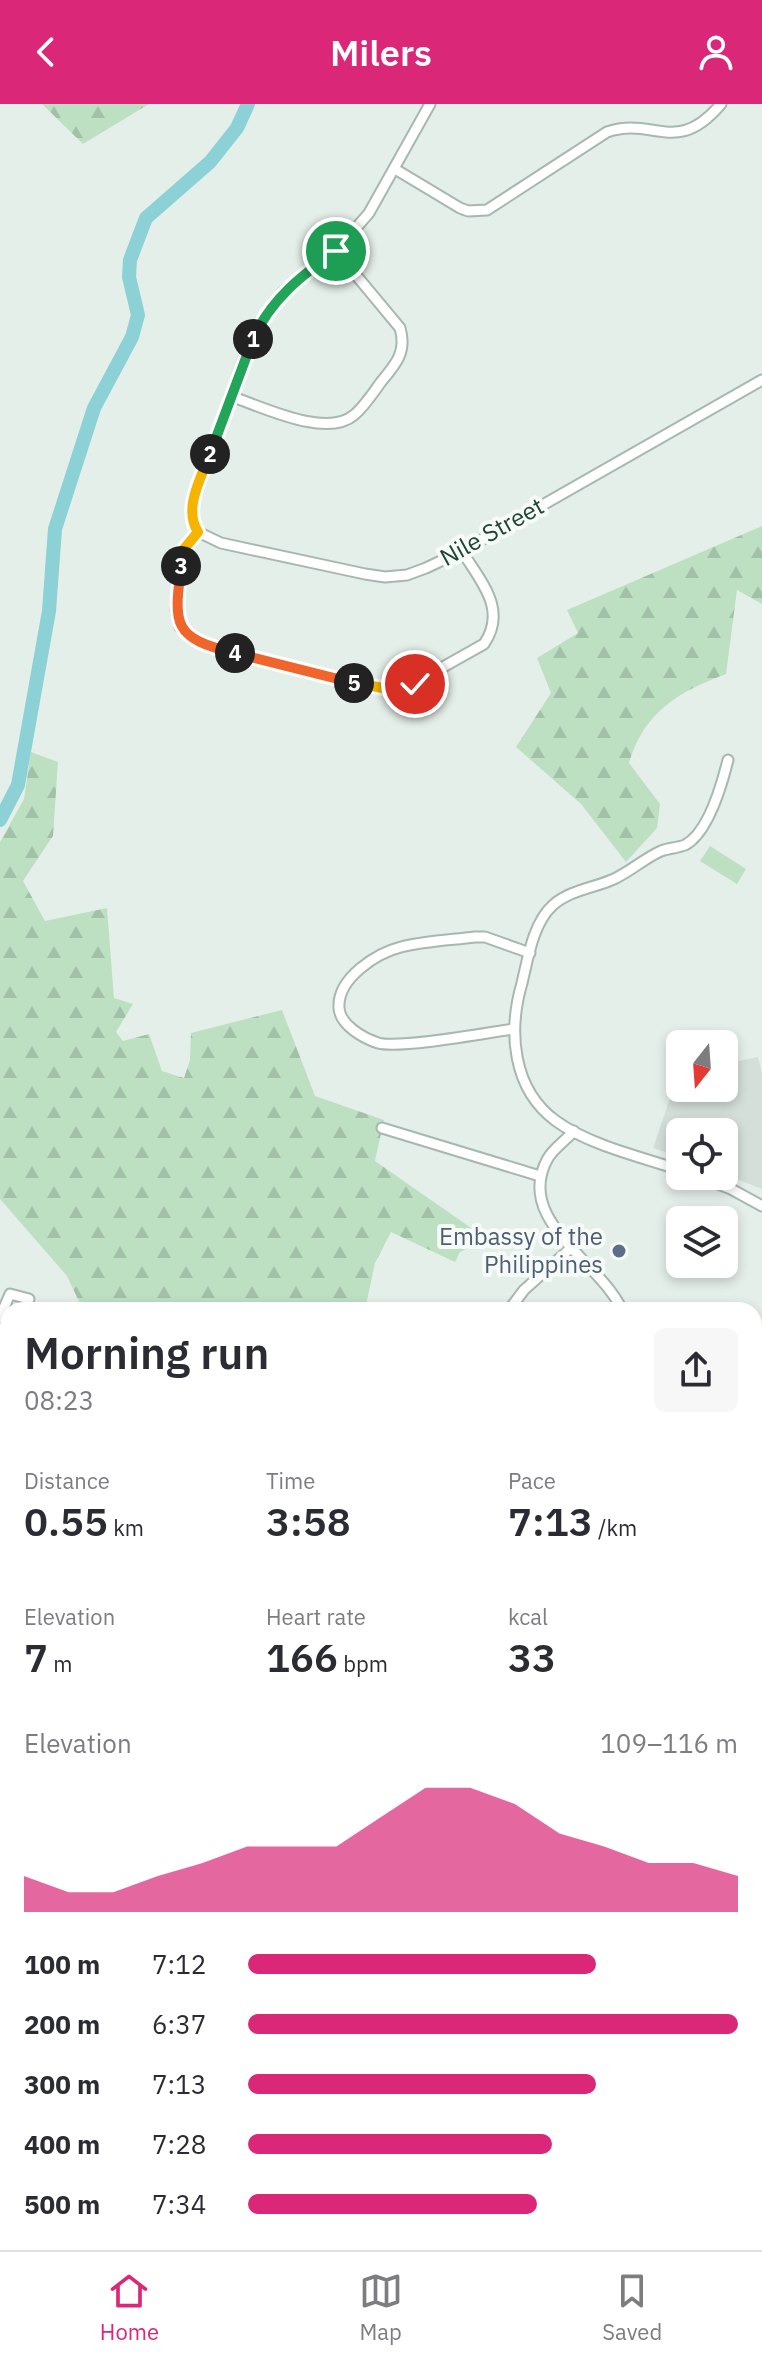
<!DOCTYPE html>
<html lang="en">
<head>
<meta charset="utf-8">
<style>
	body { margin:0; font-family:"IBM Plex Sans",sans-serif; background:#f7f7f7; color:#2b2b33; height:100vh; display:flex; flex-direction:column; font-size:30px; white-space:nowrap }
	* { box-sizing:border-box; margin:0 }
	p { font-size:26px; color:#7c7c81 }
	.icon { flex:none; width:44px; height:44px; fill:none; stroke:currentColor; stroke-width:2; stroke-linecap:round; stroke-linejoin:round }
	.map { position:relative; flex:1; overflow:hidden }
	.panel { position:absolute; left:0px; top:1198px; width:762px; height:948px; display:flex; flex-direction:column; background:#fff; border-radius:24px 24px 0 0; box-shadow:0 4px 12px #0003 }
	.panel>* { flex:none }
	.needle { width:52px; rotate:197deg }
	.controls { position:absolute; left:666px; top:926px; display:grid; gap:16px }
	.controls a { display:grid; place-items:center; width:72px; height:72px; border-radius:12px; background:#fff; box-shadow:0 4px 12px #0003; font-size:40px }
	.pin { position:absolute; display:grid; place-items:center; width:68px; height:68px; color:#fff; margin:-34px; border:4px solid #fff; border-radius:50%; box-shadow:0 2px 8px #0007 }
	.km { position:absolute; width:40px; height:40px; margin:-20px; border-radius:50%; background:#222; color:#fff; font-size:22px; line-height:40px; text-align:center }
	.round { display:grid; place-items:center; flex:none; width:84px; height:84px; border-radius:12px; background:#f7f7f7 }
	.summary { display:flex; align-items:center; justify-content:space-between; height:136px; padding:0 24px }
	h1 { font-size:44px; font-weight:600; line-height:60px }
	.stats { display:grid; grid-template-columns:repeat(3,1fr); gap:12px; height:136px; padding:8px 24px }
	.stats div { display:grid; align-content:center }
	.stats b { font-size:40px; font-weight:600 }
	.stats small { font-size:22px; font-weight:400 }
	.stats p { font-size:22px }
	.chart { height:224px; padding:16px 24px }
	.chart p { display:flex; justify-content:space-between }
	.chart svg { width:100%; height:144px; margin-top:8px; fill:#db2777; opacity:.7 }
	ul { padding:0 24px; list-style:none; font-size:26px }
	li { display:grid; grid-template-columns:128px 96px 1fr; align-items:center; height:60px }
	li i { height:20px; border-radius:10px; background:#db2777 }
	header { display:flex; justify-content:space-between; align-items:center; height:104px; padding:0 24px; background:#db2777; color:#fff; font-size:36px; font-weight:600 }
	.tab-bar { display:flex; justify-content:space-around; align-items:center; height:112px; border-top:2px solid #e1e1e2; background:#fff; font-size:22px; color:#7c7c81 }
	.tab-bar a { display:grid; justify-items:center; gap:4px }
	.tab-bar .current { color:#db2777 }
	.map>svg:first-child { display:block }
	.built { fill:#d3dfd8 }
	.grass { fill:url(#grass-tufts) }
	.forest { fill:url(#forest-firs) }
	.green { fill:#bde0c3 }
	.lines { fill:none; stroke-linecap:round; stroke-linejoin:round }
	.river { stroke:#8bd1d5; stroke-width:14 }
	.minor-casing { stroke:#a7b8b0; stroke-width:13 }
	.minor { stroke:#fff; stroke-width:9 }
	.split-1-casing { stroke:#fff; stroke-width:16 }
	.split-2-casing { stroke:#fff; stroke-width:16 }
	.split-3-casing { stroke:#fff; stroke-width:16 }
	.split-4-casing { stroke:#fff; stroke-width:16 }
	.split-5-casing { stroke:#fff; stroke-width:16 }
	.split-6-casing { stroke:#fff; stroke-width:16 }
	.split-1 { stroke:#22a559; stroke-width:10 }
	.split-2 { stroke:#22a559; stroke-width:10 }
	.split-3 { stroke:#f5b400; stroke-width:10 }
	.split-4 { stroke:#f0652b; stroke-width:10 }
	.split-5 { stroke:#f0652b; stroke-width:10 }
	.split-6 { stroke:#f5b400; stroke-width:10 }
	.service-dot { fill:#5c6f8a; stroke:#f6fbf8; stroke-width:3 }
	.labels { text-anchor:middle; stroke-width:8; stroke-linejoin:round; paint-order:stroke }
	.street-label { font-size:24px; fill:#234236; stroke:#f6fbf8 }
	.service-label { font-size:24px; fill:#4e5e75; stroke:#f6fbf8; text-anchor:end }
</style>
</head>
<body>
<header><svg class="icon" aria-label="back" viewBox="0 0 24 24"><path d="M15 5l-7 7 7 7"/></svg>Milers<svg class="icon" aria-label="person" viewBox="0 0 24 24"><circle cx="12" cy="8" r="4"/><path d="M4 21q1-7 8-7t8 7"/></svg></header>
<div class="map">
<svg width="762" height="2146" viewBox="0 0 762 2146">
	<defs>
		<pattern id="grass-tufts" width="24" height="20" patternUnits="userSpaceOnUse" patternTransform="scale(2)"><rect width="24" height="20" fill="#bde0c3"/><path d="M3 7l-1-3M5 7V3M7 7l1-3M15 17l-1-3M17 17v-4M19 17l1-3" fill="none" stroke="#a2c1a8"/></pattern>
		<pattern id="forest-firs" width="22" height="20" patternUnits="userSpaceOnUse" patternTransform="scale(2)"><rect width="22" height="20" fill="#bde0c3"/><path d="M5 1l3.5 6h-7zM16 11l3.5 6h-7z" fill="#a2c1a8"/></pattern>
	</defs>
	<rect width="100%" height="100%" fill="#e5efe9"/>
	<path class="built" d="M758 953 762 970V1085L724 1070V1028H680V1053L653 1044 678 971 680 970V984H724V960Z"/>
	<g class="grass">
		<path d="M762 1726V1938L754 1945V1737Z"/>
		<path d="M754 2057 762 2063V2146H735L725 2138H754Z"/>
		<path d="M136 2138H245L241 2146H140Z"/>
	</g>
	<g class="forest">
		<path d="M42 0H149L83 40Z"/>
		<path d="M762 422V500L737 486 726 570C678 588 644 608 629 659L660 700 657 724 626 758 581 700 516 643 551 589 537 554 578 529 567 506Z"/>
		<path d="M31 648 58 658 53 732 23 777 45 817 107 804 114 894 133 900 116 928 123 937 149 930 162 967 184 974 190 956 191 929 282 906 315 992 384 1016 375 1057 487 1135 460 1148 455 1158 391 1128 375 1159 365 1206H83L67 1172 0 1095V738L24 695Z"/>
		<path d="M8 1403V1511L0 1502V1408Z"/>
	</g>
	<path class="green" d="M710 742 746 765 737 780 700 757Z"/>
	<g class="lines">
		<path class="river" d="M0 716 18 681 49 507 55 425 94 304 132 233 138 211 129 173 130 156 146 114 210 58 237 24 248 0"/>
		<defs>
			<g id="minor">
				<path d="M395 65 460 104 468 107 487 106 607 28C654 12 676 53 721 0"/>
				<path d="M230 292C261 302 326 335 354 311 364 303 373 289 381 278 396 260 407 248 400 224L336 147"/>
				<path d="M198 428 221 439 365 470 385 473 407 471 426 464 462 447 762 276"/>
				<path d="M198 428 184 445 176 506 180 523 195 536 213 544 375 584 404 585 484 540C508 505 480 477 462 447"/>
				<path d="M198 428C191 417 191 409 194 396L243 257 261 217 283 188 336 147 369 109 430 0"/>
				<path d="M513 925C486 929 400 945 378 939 363 934 340 921 339 904 337 874 377 849 401 843 425 837 451 836 475 833H485L530 849"/>
				<path d="M382 1024 540 1072"/>
				<path d="M574 1027C566 1036 554 1044 548 1054 513 1116 600 1157 622 1206"/>
				<path d="M680 1066C641 1053 589 1041 556 1017 512 985 508 927 522 879 528 854 533 819 553 801 570 786 594 784 614 775 631 767 645 754 661 747 669 744 677 744 685 741 708 729 722 680 728 656"/>
				<path d="M697 1072 731 1085 762 1102"/>
				<path d="M509 1206 524 1186 572 1143"/>
				<path d="M0 1213 10 1190 29 1195"/>
				<path d="M0 1237V1247"/>
				<path d="M754 1312 762 1310"/>
				<path d="M0 1559 8 1562"/>
				<path d="M0 1578 8 1580"/>
				<path d="M754 1672 762 1661"/>
				<path d="M754 1700 762 1689"/>
				<path d="M0 1750H8"/>
				<path d="M754 1895 762 1887"/>
				<path d="M0 2040 8 2048"/>
				<path d="M754 2088 762 2093"/>
				<path d="M109 2138 118 2146"/>
				<path d="M535 2138 545 2146"/>
				<path d="M663 2138 673 2146"/>
				<path d="M687 2138 697 2146"/>
				<path d="M427 2146 433 2138"/>
			</g>
		</defs>
		<use href="#minor" class="minor-casing"/>
		<use href="#minor" class="minor"/>
	</g>
	<g class="lines">
		<defs>
			<path id="split-1" d="M253 235C271 195 302 171 336 147"/>
			<path id="split-2" d="M210 350 253 235"/>
			<path id="split-3" d="M181 462 184 445 198 428C183 405 201 374 210 350"/>
			<path id="split-4" d="M181 462C174 521 172 534 235 549"/>
			<path id="split-5" d="M235 549 354 579"/>
			<path id="split-6" d="M354 579 395 586 415 580"/>
		</defs>
		<use href="#split-1" class="split-1-casing"/>
		<use href="#split-2" class="split-2-casing"/>
		<use href="#split-3" class="split-3-casing"/>
		<use href="#split-4" class="split-4-casing"/>
		<use href="#split-5" class="split-5-casing"/>
		<use href="#split-6" class="split-6-casing"/>
		<use href="#split-1" class="split-1"/>
		<use href="#split-2" class="split-2"/>
		<use href="#split-3" class="split-3"/>
		<use href="#split-4" class="split-4"/>
		<use href="#split-5" class="split-5"/>
		<use href="#split-6" class="split-6"/>
	</g>
	<circle class="service-dot" cx="619" cy="1147" r="8"/>
	<g class="labels">
		<g class="street-label">
			<text transform="translate(492 428) rotate(-29)" y="8">Nile Street</text>
		</g>
		<g class="service-label">
			<text x="603" y="1141">Embassy of the<tspan x="603" dy="28">Philippines</tspan></text>
		</g>
	</g>
</svg>
<div class="controls">
<a><svg class="needle" viewBox="-14 -14 28 28"><path d="M0-13l5 13h-10z" fill="#e53935"/><path d="M0 13l5-13h-10z" fill="#7c7c81"/></svg></a>
<a><svg class="icon" aria-label="locate" viewBox="0 0 24 24"><circle cx="12" cy="12" r="6"/><path d="M12 2v4M12 18v4M2 12h4M18 12h4"/></svg></a>
<a><svg class="icon" aria-label="layers" viewBox="0 0 24 24"><path d="M12 4l9 5-9 5-9-5zM3 14l9 5 9-5"/></svg></a>
</div>
<div class="pin" style="left:336px;top:147px;background:#1e9e55"><svg class="icon" aria-label="arrive" viewBox="0 0 24 24"><path d="M6 21V4h12l-3 4 3 4H6"/></svg></div>
<div class="pin" style="left:415px;top:580px;background:#d93025"><svg class="icon" aria-label="check" viewBox="0 0 24 24"><path d="M5 12l5 5 9-10"/></svg></div>
<b class="km" style="left:253px;top:235px">1</b>
<b class="km" style="left:210px;top:350px">2</b>
<b class="km" style="left:181px;top:462px">3</b>
<b class="km" style="left:235px;top:549px">4</b>
<b class="km" style="left:354px;top:579px">5</b>
<section class="panel">
<div class="summary"><div><h1>Morning run</h1><p>08:23</p></div><a class="round"><svg class="icon" aria-label="share" viewBox="0 0 24 24"><path d="M12 15V3M7 8l5-5 5 5M5 13v7h14v-7"/></svg></a></div>
<div class="stats">
<div><p>Distance</p><b>0.55<small> km</small></b></div>
<div><p>Time</p><b>3:58</b></div>
<div><p>Pace</p><b>7:13<small> /km</small></b></div>
</div>
<div class="stats">
<div><p>Elevation</p><b>7<small> m</small></b></div>
<div><p>Heart rate</p><b>166<small> bpm</small></b></div>
<div><p>kcal</p><b>33</b></div>
</div>
<div class="chart"><p><span>Elevation</span>109–116 m</p>
<svg viewBox="0 0 160 44" preserveAspectRatio="none"><path d="M0 44V33L10 38L20 38L30 33L40 29L50 24L60 24L70 24L80 15L90 6L100 6L110 11L120 20L130 24L140 29L150 29L160 33V44z"/></svg>
</div>
<ul>
<li><b>100 m</b>7:12<i style="width:71%"></i></li>
<li><b>200 m</b>6:37<i style="width:100%"></i></li>
<li><b>300 m</b>7:13<i style="width:71%"></i></li>
<li><b>400 m</b>7:28<i style="width:62%"></i></li>
<li><b>500 m</b>7:34<i style="width:59%"></i></li>
</ul>
</section>
</div>
<nav class="tab-bar">
<a class="current"><svg class="icon" aria-label="home" viewBox="0 0 24 24"><path d="M3 11l9-7 9 7M6 9v11h12V9"/></svg>Home</a>
<a><svg class="icon" aria-label="map" viewBox="0 0 24 24"><path d="M3 6l6-2 6 2 6-2v14l-6 2-6-2-6 2zM9 4v14M15 6v14"/></svg>Map</a>
<a><svg class="icon" aria-label="saved" viewBox="0 0 24 24"><path d="M7 4h10v16l-5-4-5 4z"/></svg>Saved</a>
</nav>
</body>
</html>
